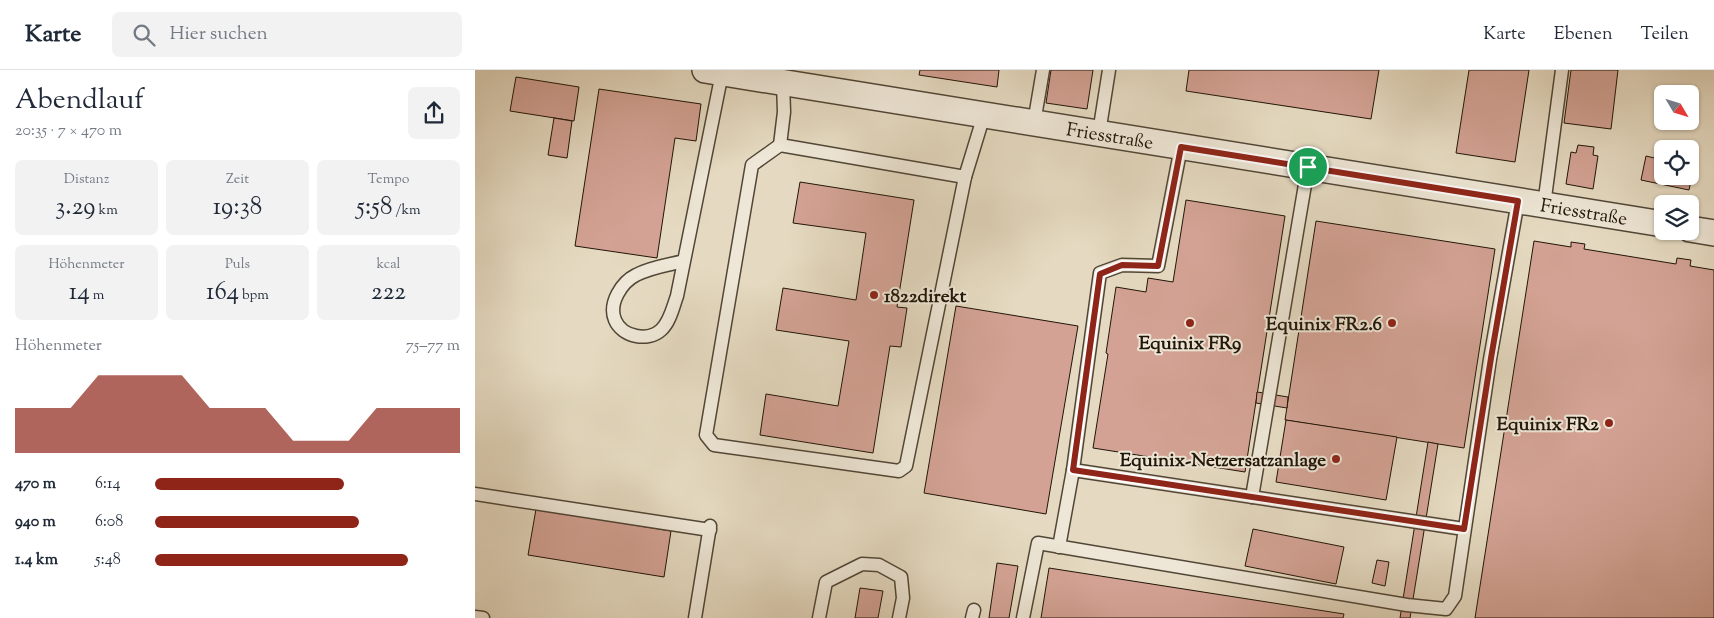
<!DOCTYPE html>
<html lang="de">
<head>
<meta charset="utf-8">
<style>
	body { margin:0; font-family:"Sorts Mill Goudy",serif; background:#f2f2f3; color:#1f2937; height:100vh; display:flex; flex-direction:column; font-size:19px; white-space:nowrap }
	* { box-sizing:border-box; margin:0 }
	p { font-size:16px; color:#747a83 }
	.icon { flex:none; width:28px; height:28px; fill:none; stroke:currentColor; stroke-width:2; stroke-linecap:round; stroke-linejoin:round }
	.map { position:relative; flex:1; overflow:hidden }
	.panel { display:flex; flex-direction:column; background:#fff; width:475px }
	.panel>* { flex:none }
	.needle { width:32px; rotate:128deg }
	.tools { position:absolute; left:1179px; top:15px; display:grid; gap:10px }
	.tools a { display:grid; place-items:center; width:45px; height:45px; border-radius:8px; background:#fff; box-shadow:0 1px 4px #0004; font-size:25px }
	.pin { position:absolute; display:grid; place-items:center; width:42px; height:42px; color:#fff; margin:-21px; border:2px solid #fff; border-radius:50%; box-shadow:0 1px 5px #0007 }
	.round { display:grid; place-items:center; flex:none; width:52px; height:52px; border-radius:8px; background:#f2f2f3 }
	.overview { display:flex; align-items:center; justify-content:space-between; height:85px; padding:0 15px }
	h1 { font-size:28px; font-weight:600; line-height:38px }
	.metrics { display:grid; grid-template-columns:repeat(3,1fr); gap:8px; height:85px; padding:5px 15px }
	.metrics div { display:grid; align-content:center; border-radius:8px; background:#f2f2f3; text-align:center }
	.metrics b { font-size:25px; font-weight:600 }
	.metrics small { font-size:14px; font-weight:400 }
	.metrics p { font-size:14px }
	.chart { height:140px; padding:10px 15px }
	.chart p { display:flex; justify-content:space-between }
	.chart svg { width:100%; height:90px; margin-top:5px; fill:#8f2418; opacity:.7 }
	ul { padding:0 15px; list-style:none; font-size:16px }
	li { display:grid; grid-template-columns:80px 60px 1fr; align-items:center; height:38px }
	li i { height:12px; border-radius:6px; background:#8f2418 }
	header { display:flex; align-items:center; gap:30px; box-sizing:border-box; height:70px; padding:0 25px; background:#fff; border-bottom:1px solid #e0e1e3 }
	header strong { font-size:24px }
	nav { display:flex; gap:28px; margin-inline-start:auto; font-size:18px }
	.search { width:350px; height:45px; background:#f2f2f3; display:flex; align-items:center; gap:12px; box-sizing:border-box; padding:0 18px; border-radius:8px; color:#747a83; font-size:19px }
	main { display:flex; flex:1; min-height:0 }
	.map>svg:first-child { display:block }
	.building { fill:#d3a294; stroke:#201508 }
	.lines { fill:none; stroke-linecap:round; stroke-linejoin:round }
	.lane-casing { stroke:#514636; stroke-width:15 }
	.street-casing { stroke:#514636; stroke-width:28 }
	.lane { stroke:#eee7d7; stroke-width:12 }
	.street { stroke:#eee7d7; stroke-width:25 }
	.route-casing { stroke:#fff; stroke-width:10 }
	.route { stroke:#8f2418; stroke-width:6 }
	.poi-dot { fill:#8f2418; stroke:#eee7d7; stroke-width:2 }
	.labels { text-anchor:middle; stroke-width:4; stroke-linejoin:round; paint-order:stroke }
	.street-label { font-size:19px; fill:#201508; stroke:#eee7d7 }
	.poi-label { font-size:19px; font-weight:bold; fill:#201508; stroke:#eee7d7; text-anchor:end }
</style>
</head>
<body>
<header>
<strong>Karte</strong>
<div class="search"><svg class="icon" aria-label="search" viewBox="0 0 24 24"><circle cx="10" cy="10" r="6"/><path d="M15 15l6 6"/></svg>Hier suchen</div>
<nav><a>Karte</a><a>Ebenen</a><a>Teilen</a></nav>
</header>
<main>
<section class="panel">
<div class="overview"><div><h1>Abendlauf</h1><p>20:35 · 7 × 470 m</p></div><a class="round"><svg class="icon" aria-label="share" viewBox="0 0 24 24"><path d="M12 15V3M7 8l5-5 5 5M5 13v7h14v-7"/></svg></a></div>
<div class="metrics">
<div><p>Distanz</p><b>3.29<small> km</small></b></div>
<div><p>Zeit</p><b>19:38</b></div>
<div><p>Tempo</p><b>5:58<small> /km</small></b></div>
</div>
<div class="metrics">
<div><p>Höhenmeter</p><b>14<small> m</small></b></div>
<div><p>Puls</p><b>164<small> bpm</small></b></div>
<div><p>kcal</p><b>222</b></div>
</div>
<div class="chart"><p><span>Höhenmeter</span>75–77 m</p>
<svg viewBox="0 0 160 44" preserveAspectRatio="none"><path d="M0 44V22L10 22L20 22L30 6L40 6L50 6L60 6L70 22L80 22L90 22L100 38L110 38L120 38L130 22L140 22L150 22L160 22V44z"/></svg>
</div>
<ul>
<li><b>470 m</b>6:14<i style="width:62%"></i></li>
<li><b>940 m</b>6:08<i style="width:67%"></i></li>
<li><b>1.4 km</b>5:48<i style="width:83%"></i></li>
</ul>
</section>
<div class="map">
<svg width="1239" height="548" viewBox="0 0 1239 548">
	<rect width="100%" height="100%" fill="#e5dac1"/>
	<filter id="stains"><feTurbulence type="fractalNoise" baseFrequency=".004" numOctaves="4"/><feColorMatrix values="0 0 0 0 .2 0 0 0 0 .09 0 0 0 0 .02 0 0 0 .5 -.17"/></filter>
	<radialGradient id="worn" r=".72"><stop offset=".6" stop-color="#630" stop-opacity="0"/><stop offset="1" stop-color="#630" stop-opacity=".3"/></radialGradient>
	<g class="building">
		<path d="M445 0H524L522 17 444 5Z"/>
		<path d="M576 0H618L612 39 571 33Z"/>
		<path d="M714 0H904L896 49 711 21Z"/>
		<path d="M994 0H1054L1040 92 981 83Z"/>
		<path d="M1096 0H1143L1136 59 1089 53Z"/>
		<path d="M41 7 104 17 99 51 35 41Z"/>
		<path d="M124 19 226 34 221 71 200 68 182 188 100 176Z"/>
		<path d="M79 48 97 51 92 88 73 85Z"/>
		<path d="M1103 75 1119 77 1118 85 1123 86 1118 119 1091 114 1096 82 1101 83Z"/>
		<path d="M1171 86 1188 90V106H1215V95L1219 96 1214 120 1166 110Z"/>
		<path d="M325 112 439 130 422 237 432 238 426 277 415 276 398 383 285 365 291 324 363 336 374 271 301 260 308 218 381 230 391 163 318 153Z"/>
		<path d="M711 130 810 146 770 402 618 378 633 284 631 283 641 217 671 222 673 208 698 212Z"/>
		<path d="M841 151 1020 179 989 378 810 350Z"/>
		<path d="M1059 171 1096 177V172L1110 174 1109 179 1201 194 1202 188 1216 190 1215 196 1239 200V548H1000Z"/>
		<path d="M481 236 603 256 571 444 449 423Z"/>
		<path d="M782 322 813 327 812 338 781 333Z"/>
		<path d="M811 350 922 367 911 430 801 412Z"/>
		<path d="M953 372 963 374 935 548H925Z"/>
		<path d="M61 439 196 461 189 507 53 485Z"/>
		<path d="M778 459 869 477 861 514 770 496Z"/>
		<path d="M902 490 914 492 910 516 897 513Z"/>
		<path d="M522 493 543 496 534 548H514Z"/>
		<path d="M574 498 869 544 868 548H566Z"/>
		<path d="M385 518 408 521 403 548H380Z"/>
	</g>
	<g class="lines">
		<defs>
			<g id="lane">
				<path d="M308 13 309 42 305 75 490 107 509 45"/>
				<path d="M559 53 568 0"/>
				<path d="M624 63 634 0"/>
				<path d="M305 75 277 95 231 365 239 375 424 401 431 396 490 107"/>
				<path d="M1069 135 1087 0"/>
				<path d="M209 191C193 195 176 197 161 205 147 212 133 233 140 250 147 267 173 272 186 260 195 252 198 237 202 226L247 3"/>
				<path d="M598 400 625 203 647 195 683 196 706 77"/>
				<path d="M0 424 235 460"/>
				<path d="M777 427 833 97"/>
				<path d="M584 477 598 400 989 459"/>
				<path d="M0 547 8 548"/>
				<path d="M220 548 235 456"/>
				<path d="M344 548 351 512 387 494 404 495 426 507 428 528 424 548"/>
				<path d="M497 548 499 540"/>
				<path d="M548 548 563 473 932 535 971 539 980 526 1015 289 1043 131"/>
			</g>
			<g id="street">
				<path d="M230 0 1188 154"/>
				<path d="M1215 159 1239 163"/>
			</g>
		</defs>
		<use href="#lane" class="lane-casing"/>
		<use href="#street" class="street-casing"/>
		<use href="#lane" class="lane"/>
		<use href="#street" class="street"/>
	</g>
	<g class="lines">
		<defs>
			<path id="route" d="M706 77 1043 131 1016 288 989 459 598 400 625 204 647 195 683 196Z"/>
		</defs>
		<use href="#route" class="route-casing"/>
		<use href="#route" class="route"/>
	</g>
	<g class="poi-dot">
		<circle cx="399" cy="225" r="5"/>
		<circle cx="715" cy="253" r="5"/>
		<circle cx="917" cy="253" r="5"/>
		<circle cx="1134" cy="353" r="5"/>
		<circle cx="861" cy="389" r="5"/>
	</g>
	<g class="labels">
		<g class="street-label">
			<text transform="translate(635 65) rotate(9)" y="7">Friesstraße</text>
			<text transform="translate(1109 141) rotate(9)" y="7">Friesstraße</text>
		</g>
		<g class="poi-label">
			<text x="409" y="232" text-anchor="start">1822direkt</text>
			<text x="907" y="260">Equinix FR2.6</text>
			<text x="715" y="279" text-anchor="middle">Equinix FR9</text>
			<text x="1124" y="360">Equinix FR2</text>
			<text x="851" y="396">Equinix-Netzersatzanlage</text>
		</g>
	</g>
	<rect width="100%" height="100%" filter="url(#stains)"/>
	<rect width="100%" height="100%" fill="url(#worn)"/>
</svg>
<div class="tools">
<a><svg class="needle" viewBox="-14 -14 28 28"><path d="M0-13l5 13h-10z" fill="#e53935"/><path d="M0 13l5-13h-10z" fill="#747a83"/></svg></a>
<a><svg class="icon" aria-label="locate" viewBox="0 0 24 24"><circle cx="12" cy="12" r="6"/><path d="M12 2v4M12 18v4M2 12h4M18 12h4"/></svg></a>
<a><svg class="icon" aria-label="layers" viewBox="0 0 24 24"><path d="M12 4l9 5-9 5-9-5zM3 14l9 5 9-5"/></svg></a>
</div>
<div class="pin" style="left:833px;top:97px;background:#1e9e55"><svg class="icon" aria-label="arrive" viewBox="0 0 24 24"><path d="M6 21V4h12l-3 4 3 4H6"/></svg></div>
</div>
</main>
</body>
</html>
